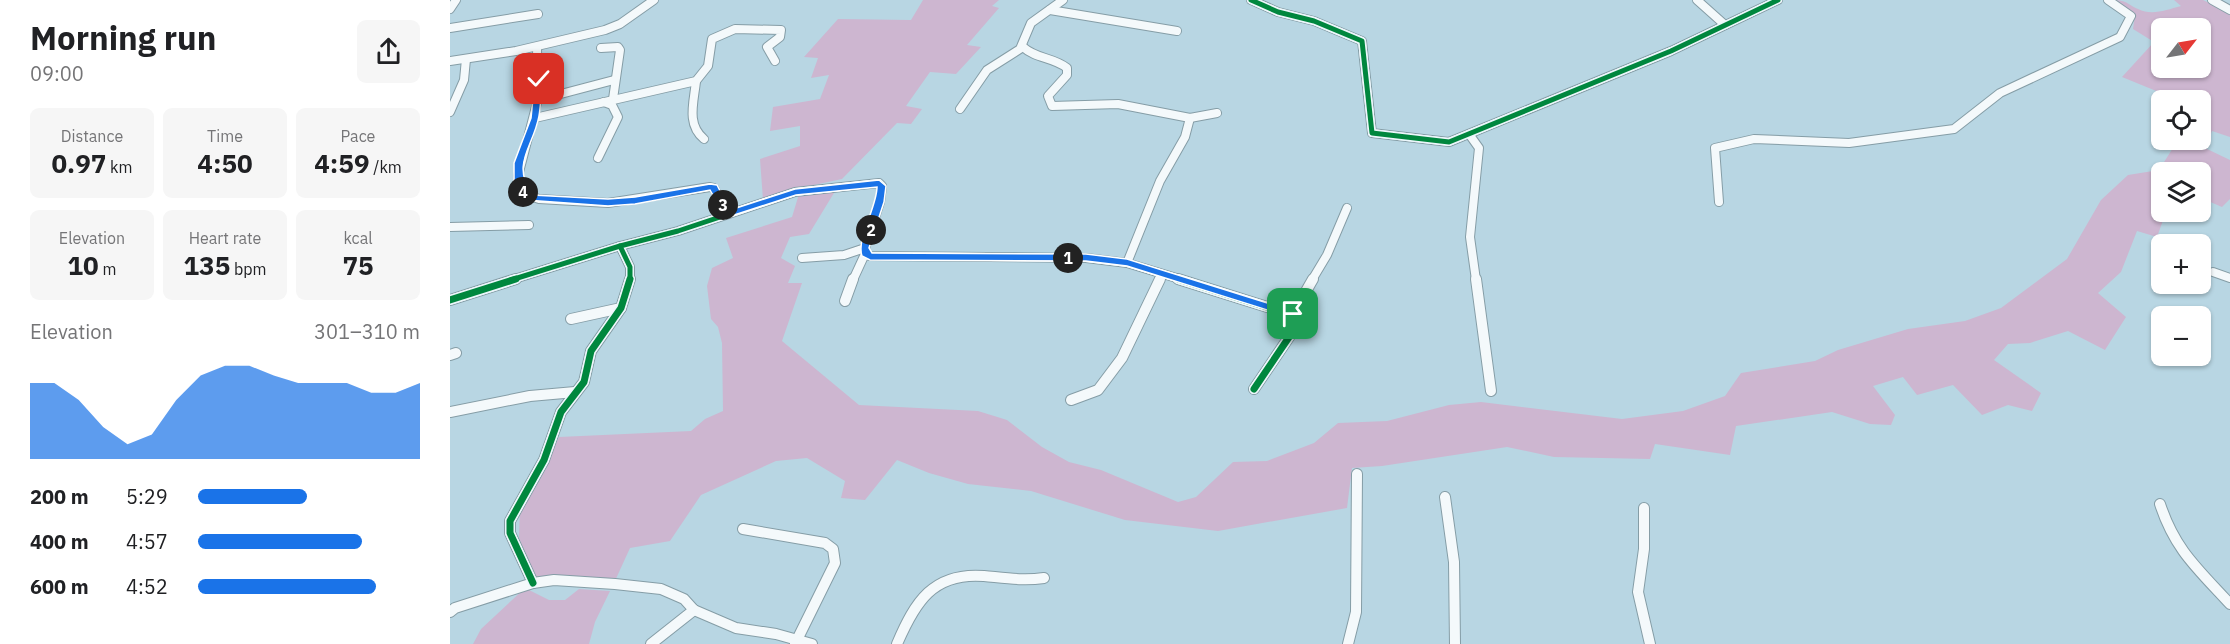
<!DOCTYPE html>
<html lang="en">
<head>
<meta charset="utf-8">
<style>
	body { margin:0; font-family:"IBM Plex Sans",sans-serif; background:#f6f6f6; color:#202124; height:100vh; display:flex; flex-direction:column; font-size:22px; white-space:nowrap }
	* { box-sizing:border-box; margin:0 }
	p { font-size:20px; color:#757577 }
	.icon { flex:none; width:33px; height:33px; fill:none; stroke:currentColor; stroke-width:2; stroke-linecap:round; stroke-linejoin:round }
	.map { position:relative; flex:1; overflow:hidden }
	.details { display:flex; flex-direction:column; background:#fff; width:450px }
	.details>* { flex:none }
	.needle { width:39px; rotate:59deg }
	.buttons { position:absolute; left:1701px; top:18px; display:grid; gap:12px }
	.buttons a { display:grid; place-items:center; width:60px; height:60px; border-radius:9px; background:#fff; box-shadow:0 2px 4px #0004; font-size:30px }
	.pin { position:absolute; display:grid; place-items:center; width:51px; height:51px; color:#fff; margin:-26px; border-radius:12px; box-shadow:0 3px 9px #0006 }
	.km { position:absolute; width:30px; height:30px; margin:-15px; border-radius:50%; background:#222; color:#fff; font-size:16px; line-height:30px; text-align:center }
	.round { display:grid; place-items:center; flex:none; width:63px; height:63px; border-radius:9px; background:#f6f6f6 }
	.head { display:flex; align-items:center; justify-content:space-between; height:102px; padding:0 30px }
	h1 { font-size:33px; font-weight:800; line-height:45px }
	.stats { display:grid; grid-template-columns:repeat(3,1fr); gap:9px; height:102px; padding:6px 30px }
	.stats div { display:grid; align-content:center; border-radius:9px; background:#f6f6f6; text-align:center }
	.stats b { font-size:26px; font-weight:800 }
	.stats small { font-size:16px; font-weight:400 }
	.stats p { font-size:16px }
	.chart { height:168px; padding:12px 30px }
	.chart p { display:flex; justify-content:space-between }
	.chart svg { width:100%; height:108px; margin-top:6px; fill:#1a73e8; opacity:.7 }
	ul { padding:0 30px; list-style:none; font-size:20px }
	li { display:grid; grid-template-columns:96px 72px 1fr; align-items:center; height:45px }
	li i { height:15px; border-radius:8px; background:#1a73e8 }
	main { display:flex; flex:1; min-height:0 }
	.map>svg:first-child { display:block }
	.green { fill:#cdb6d0; fill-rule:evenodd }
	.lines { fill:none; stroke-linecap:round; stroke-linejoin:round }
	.minor-far1-casing { stroke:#859da6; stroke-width:10 }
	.minor-casing { stroke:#859da6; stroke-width:12 }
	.minor-far1 { stroke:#f4f9fb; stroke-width:8 }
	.minor { stroke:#f4f9fb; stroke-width:10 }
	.cycleway-far1-casing { stroke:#ecf7fc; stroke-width:8 }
	.cycleway-casing { stroke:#ecf7fc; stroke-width:10 }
	.cycleway-far1 { stroke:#00873e; stroke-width:5 }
	.cycleway { stroke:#00873e; stroke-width:7 }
	.route { fill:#1a73e8; stroke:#fff; stroke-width:1.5 }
</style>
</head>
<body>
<main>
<section class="details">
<div class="head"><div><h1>Morning run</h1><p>09:00</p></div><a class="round"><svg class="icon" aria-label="share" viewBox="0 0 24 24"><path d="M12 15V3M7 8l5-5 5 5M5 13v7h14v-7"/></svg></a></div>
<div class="stats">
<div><p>Distance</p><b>0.97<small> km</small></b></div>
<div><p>Time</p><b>4:50</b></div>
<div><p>Pace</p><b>4:59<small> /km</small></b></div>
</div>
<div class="stats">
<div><p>Elevation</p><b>10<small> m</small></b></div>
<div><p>Heart rate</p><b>135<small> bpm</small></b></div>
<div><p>kcal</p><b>75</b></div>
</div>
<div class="chart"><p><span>Elevation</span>301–310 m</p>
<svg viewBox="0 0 160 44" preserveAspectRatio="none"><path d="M0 44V13L10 13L20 20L30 31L40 38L50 34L60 20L70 10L80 6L90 6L100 10L110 13L120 13L130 13L140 17L150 17L160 13V44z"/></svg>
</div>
<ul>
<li><b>200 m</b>5:29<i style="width:49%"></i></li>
<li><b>400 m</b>4:57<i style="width:74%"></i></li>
<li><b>600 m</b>4:52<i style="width:80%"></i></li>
</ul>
</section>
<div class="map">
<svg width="1780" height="644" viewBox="0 0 1780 644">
	<rect width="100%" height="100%" fill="#b8d6e3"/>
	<g class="green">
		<path d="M473 0H549L542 6 549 8 517 45 531 47 506 74 480 72 456 106 472 109 461 124 447 123 392 179 350 188 313 200 310 159 350 146V126L320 131 323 107 370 99 379 75 361 78 368 58 354 57 388 19 461 20Z"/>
		<path d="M1661 0C1677 0 1675 3 1688 9 1702 16 1716 10 1731 6L1724 0H1753L1780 13V137L1762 131 1755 148 1780 160V199L1772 207 1751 198 1750 172H1712L1709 209 1716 212 1707 237 1687 231 1671 272 1648 293 1676 317 1655 350 1618 331 1580 343 1558 344 1544 360 1591 393 1582 411 1558 405 1532 415 1503 385 1467 395 1453 377 1423 386 1445 415 1441 425 1420 424 1382 412 1286 426 1280 455 1205 444 1200 459 1104 457 1057 447 932 466 902 468 897 508 768 531 675 520 581 491 518 484 479 473 447 460 415 500 391 498 395 481 357 458 326 461 251 495 220 541 180 548 164 583 117 578 81 577 69 537 70 507 89 481 109 437 241 431 255 419 273 411 272 343 268 327 261 319 257 286 262 268 283 258 276 238 342 217 349 194 387 188 359 234 340 237 331 258 345 266 338 283H352L332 341 409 405 528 411 557 420 592 447 619 462 651 470 728 502 746 497 783 462 817 461 864 443 888 423 937 421 999 405 1031 402 1172 419 1233 411 1275 396 1291 373 1365 361 1388 350 1458 329 1515 321 1551 308 1617 259 1651 200 1678 175 1709 170 1728 140H1750V100H1715L1716 95 1672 77 1704 42 1683 29 1685 15ZM1712 28H1750V68H1712Z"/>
		<path d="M75 588 99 600H115L129 589 160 591 145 622 139 644H23L31 629Z"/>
	</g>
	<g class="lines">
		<defs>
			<g id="minor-far1">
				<path d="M801 0 828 12 864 21 912 41 922 133 999 142 1221 51 1328 0"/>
				<path d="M1247 0 1275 25"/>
				<path d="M1762 0 1780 10"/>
				<path d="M0 9 6 0"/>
				<path d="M600 10 727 31"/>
				<path d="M0 28 88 14"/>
				<path d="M87 47 88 99 68 176 70 187 77 195 89 199 158 203 260 187 264 188 278 214"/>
				<path d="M573 47C586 59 603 57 617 68V75L598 96 602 106 668 104 740 118 767 113"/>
				<path d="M151 48 168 47 170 50 163 99"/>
				<path d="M0 61 66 51 155 30 170 24 204 0"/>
				<path d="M246 81C244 102 236 124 254 139"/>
				<path d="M88 100 164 80"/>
				<path d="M510 109 537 70 570 49 581 23 613 0"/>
				<path d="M0 112 14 80 16 59"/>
				<path d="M85 118 246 81 258 66 262 39 285 29 331 30 330 37 317 47 325 61"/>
				<path d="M1019 134 1029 148 1020 237 1026 280"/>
				<path d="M148 158 168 117 162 105 154 102"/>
				<path d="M1269 202 1265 148 1304 139 1399 143 1504 129 1550 93 1670 37 1681 16 1658 0"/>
				<path d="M0 227 79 225"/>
				<path d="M170 246 228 231 345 192 429 183 432 186 430 202 415 248V254L420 256 636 258 677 263 733 280"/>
				<path d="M352 258 394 255 415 248"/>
				<path d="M677 263 710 181 735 137 740 118"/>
				<path d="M1763 272 1780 278"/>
				<path d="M61 280 170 246 180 267V280"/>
				<path d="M403 280 415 254"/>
				<path d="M709 280 712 274"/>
				<path d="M862 280 877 255 897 208"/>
			</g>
			<g id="minor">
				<path d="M728 279 852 318 804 389"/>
				<path d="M1026 279 1041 391"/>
				<path d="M0 300 66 279"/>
				<path d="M395 301 403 279"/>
				<path d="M843 314 863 279"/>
				<path d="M121 319 171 308"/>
				<path d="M0 355 6 353"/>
				<path d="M621 400 648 390 672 358 710 279"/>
				<path d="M0 412 80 396 125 392"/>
				<path d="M995 497 1004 562 1005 644"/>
				<path d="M1710 504C1725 550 1748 569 1780 604"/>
				<path d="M1194 508V549L1188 592 1200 644"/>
				<path d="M293 529 375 543 383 549 385 563 345 644"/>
				<path d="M83 583 60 533V521L94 460 111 412 134 382 141 351 171 308 180 279"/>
				<path d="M0 612 5 608 83 583 104 580 165 584 211 589 234 599 244 610 286 628 326 634 362 644"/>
				<path d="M201 644 244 610"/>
				<path d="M447 644C465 602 483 572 534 576 555 578 573 581 594 578"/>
				<path d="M898 644 906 612 907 474"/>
			</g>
		</defs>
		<use href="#minor-far1" class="minor-far1-casing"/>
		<use href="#minor" class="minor-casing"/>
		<use href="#minor-far1" class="minor-far1"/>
		<use href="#minor" class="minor"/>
		<defs>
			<g id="cycleway-far1">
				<path d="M801 0 828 12 864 21 912 41 922 133 999 142 1221 51 1328 0"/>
				<path d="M170 246 228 231 345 192 429 183 432 186 430 202 415 248V254L420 256 636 258 677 263 733 280"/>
				<path d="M61 280 170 246 180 267V280"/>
			</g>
			<g id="cycleway">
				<path d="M728 279 852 318 804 389"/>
				<path d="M0 300 66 279"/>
				<path d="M83 583 60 533V521L94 460 111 412 134 382 141 351 171 308 180 279"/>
			</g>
		</defs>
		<use href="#cycleway-far1" class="cycleway-far1-casing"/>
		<use href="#cycleway" class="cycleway-casing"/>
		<use href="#cycleway-far1" class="cycleway-far1"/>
		<use href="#cycleway" class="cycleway"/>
	</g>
	<path class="route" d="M89 76 93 79C91 91 91 104 89 116 83 148 61 163 82 195L158 199 185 197 260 184 267 185 280 210 345 189 429 180 436 186 434 202 419 248 422 253 636 254 677 259 843 311 848 314 843 318 677 266 636 261 420 260 412 256C406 239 427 207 427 187L346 195 278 217 275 216 260 190 185 204 158 206 76 200 64 181V163L81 118 85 79Z"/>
</svg>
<div class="buttons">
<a><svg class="needle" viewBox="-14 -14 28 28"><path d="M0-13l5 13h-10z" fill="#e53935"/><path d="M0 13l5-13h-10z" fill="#757577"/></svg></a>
<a><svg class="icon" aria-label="locate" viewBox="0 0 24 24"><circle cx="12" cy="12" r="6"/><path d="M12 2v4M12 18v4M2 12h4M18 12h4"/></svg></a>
<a><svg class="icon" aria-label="layers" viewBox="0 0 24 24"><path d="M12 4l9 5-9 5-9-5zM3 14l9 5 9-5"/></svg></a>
<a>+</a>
<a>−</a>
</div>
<div class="pin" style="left:843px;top:314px;background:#1e9e55"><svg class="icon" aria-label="arrive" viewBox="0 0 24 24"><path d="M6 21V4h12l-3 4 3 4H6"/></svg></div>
<div class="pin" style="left:89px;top:79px;background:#d93025"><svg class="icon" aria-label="check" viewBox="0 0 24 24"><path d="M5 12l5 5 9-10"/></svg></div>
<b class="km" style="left:618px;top:258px">1</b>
<b class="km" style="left:421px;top:230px">2</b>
<b class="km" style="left:273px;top:205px">3</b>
<b class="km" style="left:73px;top:192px">4</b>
</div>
</main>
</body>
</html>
